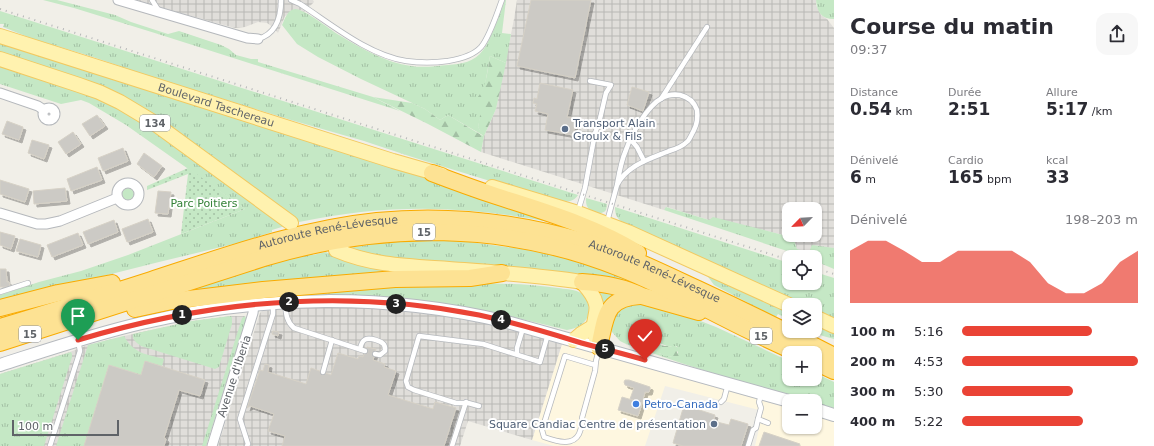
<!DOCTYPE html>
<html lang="fr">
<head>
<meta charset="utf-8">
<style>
	body { margin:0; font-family:"DejaVu Sans",sans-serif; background:#f7f7f7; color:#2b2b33; height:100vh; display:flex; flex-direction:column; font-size:15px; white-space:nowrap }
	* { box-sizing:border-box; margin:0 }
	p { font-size:13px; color:#7c7c81 }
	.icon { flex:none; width:22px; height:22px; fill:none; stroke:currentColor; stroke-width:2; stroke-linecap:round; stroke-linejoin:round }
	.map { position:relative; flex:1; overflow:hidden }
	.sheet { display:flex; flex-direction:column; background:#fff; width:320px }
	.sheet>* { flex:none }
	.needle { width:26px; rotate:246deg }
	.tools { position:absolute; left:782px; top:202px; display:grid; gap:8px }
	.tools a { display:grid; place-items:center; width:40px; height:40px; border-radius:8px; background:#fff; box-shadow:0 1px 3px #0004; font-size:20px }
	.scale { position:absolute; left:12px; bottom:10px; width:107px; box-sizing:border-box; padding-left:4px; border:2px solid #5f6368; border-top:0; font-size:11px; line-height:14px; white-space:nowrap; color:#5f6368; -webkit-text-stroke:3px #fff; paint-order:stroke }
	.pin { position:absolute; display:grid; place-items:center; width:34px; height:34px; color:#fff; margin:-41px -17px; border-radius:50% 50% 50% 0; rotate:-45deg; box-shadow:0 0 4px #0007 }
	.pin .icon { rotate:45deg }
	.km { position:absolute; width:20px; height:20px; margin:-10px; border-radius:50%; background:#222; color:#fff; font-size:11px; line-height:20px; text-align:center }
	.round { display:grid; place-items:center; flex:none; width:42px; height:42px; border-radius:12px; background:#f7f7f7 }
	.summary { display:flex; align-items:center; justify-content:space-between; height:68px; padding:0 16px }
	h1 { font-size:22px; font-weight:700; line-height:30px }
	.metrics { display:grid; grid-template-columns:repeat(3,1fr); gap:6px; height:68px; padding:4px 16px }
	.metrics div { display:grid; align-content:center }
	.metrics b { font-size:17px; font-weight:700 }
	.metrics small { font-size:11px; font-weight:400 }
	.metrics p { font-size:11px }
	.chart { height:112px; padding:8px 16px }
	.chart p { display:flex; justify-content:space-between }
	.chart svg { width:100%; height:72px; margin-top:4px; fill:#ea4335; opacity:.7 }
	ul { padding:0 16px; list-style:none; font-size:13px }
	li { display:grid; grid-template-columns:64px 48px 1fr; align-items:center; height:30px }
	li i { height:10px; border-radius:5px; background:#ea4335 }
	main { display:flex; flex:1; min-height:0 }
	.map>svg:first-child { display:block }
	.commercial { fill:#fef7e0 }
	.industrial { fill:url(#industrial-grid); fill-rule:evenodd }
	.grass { fill:url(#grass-tufts); fill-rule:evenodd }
	.forest { fill:url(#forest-firs) }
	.park { fill:url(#park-dots) }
	.building { fill:#cccac5; stroke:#d6d1c6; filter:url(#shadow) }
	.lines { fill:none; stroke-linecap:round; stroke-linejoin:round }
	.lane-casing { stroke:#b5b8bc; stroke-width:6 }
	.street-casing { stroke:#b5b8bc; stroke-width:11 }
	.secondary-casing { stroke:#b6babf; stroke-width:14 }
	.primary-casing { stroke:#f2c960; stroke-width:16 }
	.highway-casing { stroke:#f9ab00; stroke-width:18 }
	.lane { stroke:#fff; stroke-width:4.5 }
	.street { stroke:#fff; stroke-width:9 }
	.secondary { stroke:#fff; stroke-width:12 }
	.primary { stroke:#fff2af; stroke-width:14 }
	.highway { stroke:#fde293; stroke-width:16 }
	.rail { stroke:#b6b7b8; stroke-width:2; stroke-dasharray:1 5; stroke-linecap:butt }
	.route-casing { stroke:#fff; stroke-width:8 }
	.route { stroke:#ea4335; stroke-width:5 }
	.service-dot { fill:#5c6f8a; stroke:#fff; stroke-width:1.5 }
	.shop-dot { fill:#3f7fe0; stroke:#fff; stroke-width:1.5 }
	.labels { text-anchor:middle; stroke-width:4; stroke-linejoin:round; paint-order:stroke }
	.shield { fill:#fff; stroke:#8f9295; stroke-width:1 }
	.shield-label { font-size:10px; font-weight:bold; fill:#5f6368 }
	.street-label { font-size:11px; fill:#5f6368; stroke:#fff }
	.service-label { font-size:11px; fill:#4e5e75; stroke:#fff; text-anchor:start }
	.park-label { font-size:11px; fill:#348238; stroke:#fff }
	.shop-label { font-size:11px; fill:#366cbe; stroke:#fff; text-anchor:start }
</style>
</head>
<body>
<main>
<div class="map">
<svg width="834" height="446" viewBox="0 0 834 446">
	<defs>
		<pattern id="industrial-grid" width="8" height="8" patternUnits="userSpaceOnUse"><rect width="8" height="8" fill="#e0deda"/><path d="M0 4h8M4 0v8" fill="none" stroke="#b9b8b5"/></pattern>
		<pattern id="grass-tufts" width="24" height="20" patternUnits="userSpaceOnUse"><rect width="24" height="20" fill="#c5e8c5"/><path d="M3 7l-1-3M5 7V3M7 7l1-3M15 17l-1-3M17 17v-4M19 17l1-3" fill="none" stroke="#a3c0a4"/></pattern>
		<pattern id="forest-firs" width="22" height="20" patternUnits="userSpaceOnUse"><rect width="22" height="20" fill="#c5e8c5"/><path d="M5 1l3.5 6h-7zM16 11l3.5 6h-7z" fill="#a3c0a4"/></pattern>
		<pattern id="park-dots" width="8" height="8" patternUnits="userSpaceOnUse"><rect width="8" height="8" fill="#c5e8c5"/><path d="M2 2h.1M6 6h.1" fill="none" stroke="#a3c0a4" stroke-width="1.8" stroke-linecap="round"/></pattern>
		<filter id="shadow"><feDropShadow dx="3" dy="3" stdDeviation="0" flood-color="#0004"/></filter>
	</defs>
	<rect width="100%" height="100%" fill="#f1efe8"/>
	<path class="commercial" d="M562 344 789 408V427H815V415L834 421V446H755L763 411 665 386 645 446H554L532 440Z"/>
	<g class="industrial">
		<path d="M133 0H313L314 2 304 12 300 10 285 16 278 33 274 28 267 23 258 22 245 27 235 28Z"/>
		<path d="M517 0H816V5L821 15 827 19 834 28V248L812 246 810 253 797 249 794 240 783 235 767 231 709 220 667 207 664 210 481 152 484 136 496 109 514 19ZM789 209H815V235H789Z"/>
		<path d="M348 307 394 310 476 320 509 328 562 344 532 440 468 421 460 446H218L260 313 262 311 293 308Z"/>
		<path d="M231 316H245L246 319 206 446H0V374L67 353 88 345 124 336 192 321Z"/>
	</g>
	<g class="grass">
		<path d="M43 0H57L115 15 131 22 168 34 179 31 221 45 229 49 236 55 251 59H258V62L373 97 400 111 158 34 74 8Z"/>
		<path d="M505 0H506L502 33 511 34 506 63 490 56 485 85 480 96 482 110 478 127 484 136 448 115 440 120 425 109 361 79 318 57 297 44 282 25C285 19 287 10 295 9 305 9 329 29 339 35 361 48 386 63 411 66 423 68 436 66 448 65 461 64 475 62 483 50 486 47 487 43 489 40 495 27 500 14 505 0Z"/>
		<path d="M816 0H834V19C821 19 817 12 816 0Z"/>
		<path d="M0 11 578 195C575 200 571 201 565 202L503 185 409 156 364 141 291 120 149 76 90 56 33 39 3 27 4 24H0Z"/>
		<path d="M0 42 423 176 559 224C470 205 388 203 299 222L257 189 230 171 156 117 0 53Z"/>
		<path d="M0 66 88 95 119 109 152 129 285 226 272 230V232L242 242 159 262 0 302V295L39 282 81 271 128 255 245 209 126 125 89 103 81 100 61 104 0 84Z"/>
		<circle cx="128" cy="194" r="6"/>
		<path d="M586 198 607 204C607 205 606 210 606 210 602 216 591 212 588 208 586 205 586 202 586 198Z"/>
		<path d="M615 207 789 263V283H815V272L834 278V319L815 311V305H803L623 223C617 218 615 215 615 207Z"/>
		<path d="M666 207 709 220 713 217 783 235 794 240 797 249 809 252 812 245 834 248V269L815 261V257H805L664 210Z"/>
		<path d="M412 240H455L522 249 547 254 573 260 599 269 651 289 649 293 392 260 349 248 367 245V244Z"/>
		<path d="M326 252C351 266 376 270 405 271L185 291 284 260 312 253 313 255Z"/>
		<path d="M703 270 789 309V320L778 314 776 317 771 315 714 285Z"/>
		<path d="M447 283C484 283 521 283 558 288 564 289 573 289 579 292 589 297 592 313 585 321 581 327 573 329 567 330L497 313 459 306 349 296H289L287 293Z"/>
		<path d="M601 289 621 292 604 311 598 294Z"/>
		<path d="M628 302 664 307 716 327 789 361V379H815V373L834 382V408L826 407 814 399 798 396 781 395 681 363 626 344 620 341 612 332 611 328 614 314ZM659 343 667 346H677L678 348V354C673 358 664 356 659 353Z"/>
		<path d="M231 316 232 318V324L219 367 215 369 141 346C137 343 132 340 133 334L192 321Z"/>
		<path d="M245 316 246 319 206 446H202L242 318Z"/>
		<path d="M815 321 834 330V339L823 336 811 331H815Z"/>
		<path d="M124 336C134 354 146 354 164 359L162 366 145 361 141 375 109 365 84 446H56L88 345Z"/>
		<path d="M71 352 72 354V357L44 446H0V374Z"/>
	</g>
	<g class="forest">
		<path d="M490 56 506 63 496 109 484 136 481 152 428 124 373 97 412 103 425 109 440 120 448 115 483 136 478 127 481 110 474 101C487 90 487 71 490 56Z"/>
		<path d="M656 343C660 344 662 346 667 346 674 347 674 344 680 349L677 352 679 356H665L655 351 653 347 654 344Z"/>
	</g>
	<path class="park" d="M188 168 191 170 245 209 181 234 188 174 147 190V186Z"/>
	<g class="building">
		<path d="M531 0H591L575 78 517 66Z"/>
		<path d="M540 83 573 90 567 117 576 118 573 135 545 130 548 114 535 111 537 104 533 103 534 98 537 99Z"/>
		<path d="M632 87 649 92 643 111 627 105Z"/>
		<path d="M97 115 105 126 90 136 82 124Z"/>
		<path d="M7 121 23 127 19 140 2 134Z"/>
		<path d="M73 132 81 144 66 154 58 142Z"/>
		<path d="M32 140 49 145 44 159 28 153Z"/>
		<path d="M123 148 128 161 103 171 98 158Z"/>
		<path d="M144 153 162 166 154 177 137 164Z"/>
		<path d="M97 167 102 180 71 191 67 179Z"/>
		<path d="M0 180 29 189 25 202 0 194Z"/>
		<path d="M65 188 67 201 34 204 33 191Z"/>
		<path d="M158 191 171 192 168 214 155 213Z"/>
		<path d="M148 219 153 232 127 242 122 229Z"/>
		<path d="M114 220 118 232 88 244 83 232Z"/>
		<path d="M0 232 15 236 11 249 0 245Z"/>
		<path d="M78 233 83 245 52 257 47 245Z"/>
		<path d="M20 239 41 245 38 257 16 251Z"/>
		<path d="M0 269H6L7 282H9L10 287H0Z"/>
		<path d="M273 331 279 332 278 336 272 334Z"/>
		<path d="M367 347 376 349 373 360 385 364 384 367 396 371 388 395 433 409 435 402 456 408 444 446H282L285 436 268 431 274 414 250 406 247 408 260 370 263 371 265 364 269 365 268 372 306 384 311 368 331 375 338 353 358 359 359 356 363 357Z"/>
		<path d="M145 361 205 380 200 396 179 390 164 438 166 439 164 446H84L109 365 141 375Z"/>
		<path d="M625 380H629L650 387V389L649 392H645L642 403 630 399 634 388 625 385 624 382Z"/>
		<path d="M622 397 642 403 638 416 618 410Z"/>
		<path d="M684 405 715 415 713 421 729 425 731 419 748 424 741 446H683L673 443Z"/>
		<path d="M764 432 800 444 799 446H759Z"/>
	</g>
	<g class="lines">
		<defs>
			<g id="lane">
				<path d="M152 0 159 11"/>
				<path d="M291 0 300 4C331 24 368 55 406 61 420 63 434 63 448 61 460 59 473 56 481 47 490 36 497 13 502 0"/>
				<path d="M258 39C276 34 281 17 281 0"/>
				<path d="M661 99 707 27"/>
				<path d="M631 140 637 147 644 161"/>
				<path d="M578 211 585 188 595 133 599 123 606 93 611 85 590 81"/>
				<path d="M607 222 617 185C627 165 650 159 669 151 676 149 683 146 688 141 690 138 692 134 694 130 697 124 698 117 697 110 694 101 688 97 680 95 673 94 667 95 662 98 647 106 631 135 626 150 621 161 619 174 617 185"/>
				<path d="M0 292 28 283"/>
				<path d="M285 303C286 313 286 321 294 328L365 351"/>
				<path d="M360 349C362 339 366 337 376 340 382 342 386 344 385 351L380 355 375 354"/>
				<path d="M517 354V348L523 328"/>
				<path d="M595 365 565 356 542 430 544 437C558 442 573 446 579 434 581 429 583 424 582 418L595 371 596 361 599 349"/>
				<path d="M323 372 332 340"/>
				<path d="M761 395 759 402 761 408 758 419 768 423"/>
				<path d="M721 402 724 399 728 384"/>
				<path d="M479 406 468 403H456L414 390 408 387 406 381 419 336 483 344 540 362 548 334"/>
				<path d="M50 446 80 351 78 340"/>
				<path d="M247 446 248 444 240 419 273 314V304"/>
				<path d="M452 446 466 402"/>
				<path d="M748 446 753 430 756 428 758 419"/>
			</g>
			<g id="street">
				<path d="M118 0 247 38 258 39"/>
				<path d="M0 93 38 106 44 110"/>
				<circle cx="49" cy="114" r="6"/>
				<circle cx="128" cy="194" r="11"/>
				<path d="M0 213 37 224H46L60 221 117 198"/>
				<path d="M212 446 253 313 254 305"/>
			</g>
			<g id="secondary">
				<path d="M0 365C47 350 94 334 142 323 265 295 384 293 507 322L789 401"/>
				<path d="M815 409 834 415"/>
			</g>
			<g id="primary">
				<path id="s1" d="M0 36 393 161 442 175"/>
				<path d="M0 59 79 85 99 92 120 102 150 120 291 223"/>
				<path d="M492 187 578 213 628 232 789 305"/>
				<path d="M336 250C378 268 420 266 464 270 504 273 543 276 582 282 588 289 594 295 596 304 598 311 594 318 594 326 594 334 596 340 599 347"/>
				<path d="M815 317 834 326"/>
				<path d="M574 340 581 334 594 326"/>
			</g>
			<g id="highway">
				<path d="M432 173C453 181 475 189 496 196 545 212 594 226 638 253"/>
				<path d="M582 282C602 283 624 287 642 296L699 312"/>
				<path d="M0 308 58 293 112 283"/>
				<path d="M135 309 172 301 263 290 395 279 470 278 502 273"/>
				<path id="s2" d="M0 327C50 312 101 296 151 280 225 256 299 229 377 221 445 214 516 222 582 241 623 253 661 272 700 290 745 311 790 333 834 356"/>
				<path d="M0 343 264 258C383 222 506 222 622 269 658 283 692 302 726 319 749 331 773 342 797 353"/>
				<path d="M599 347C606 318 604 298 640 296"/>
				<path d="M815 362 834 371"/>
			</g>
		</defs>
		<use href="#lane" class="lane-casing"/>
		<use href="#street" class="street-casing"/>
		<use href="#secondary" class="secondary-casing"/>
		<use href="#primary" class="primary-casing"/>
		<use href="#highway" class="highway-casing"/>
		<use href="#lane" class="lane"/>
		<use href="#street" class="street"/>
		<use href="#secondary" class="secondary"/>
		<use href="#primary" class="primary"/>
		<use href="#highway" class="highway"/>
		<g class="rail">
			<path d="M0 9 789 260"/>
			<path d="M815 268 834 274"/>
		</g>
	</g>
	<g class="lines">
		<defs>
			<path id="route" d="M78 340C208 301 344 288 479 315 511 322 543 331 575 341 598 348 622 353 645 360"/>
		</defs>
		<use href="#route" class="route-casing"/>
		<use href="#route" class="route"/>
	</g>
	<g class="service-dot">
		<circle cx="565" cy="129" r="4"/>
		<circle cx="714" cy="424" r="4"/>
	</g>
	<circle class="shop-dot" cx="636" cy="404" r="4"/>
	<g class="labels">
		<g class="shield">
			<rect x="140" y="115" width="30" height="16" rx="3"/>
			<rect x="413" y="224" width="22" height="16" rx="3"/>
			<rect x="19" y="326" width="22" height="16" rx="3"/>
			<rect x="750" y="328" width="22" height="16" rx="3"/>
		</g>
		<g class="shield-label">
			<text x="155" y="127">134</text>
			<text x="424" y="236">15</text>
			<text x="30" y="338">15</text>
			<text x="761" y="340">15</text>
		</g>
		<g class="street-label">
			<text dy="4" stroke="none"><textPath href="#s1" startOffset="227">Boulevard Taschereau</textPath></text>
			<text dy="4" stroke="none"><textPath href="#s2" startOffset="342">Autoroute René-Lévesque</textPath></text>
			<text dy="4" stroke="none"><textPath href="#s2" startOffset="678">Autoroute René-Lévesque</textPath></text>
			<text transform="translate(234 376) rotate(-72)" y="4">Avenue d'Iberia</text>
		</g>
		<g class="service-label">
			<text x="573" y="127">Transport Alain<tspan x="573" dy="13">Groulx &amp; Fils</tspan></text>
			<text x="706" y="428" text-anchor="end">Square Candiac Centre de présentation</text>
		</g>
		<g class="park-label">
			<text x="204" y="207">Parc Poitiers</text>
		</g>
		<g class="shop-label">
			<text x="644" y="408">Petro-Canada</text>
		</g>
	</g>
</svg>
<div class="tools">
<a><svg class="needle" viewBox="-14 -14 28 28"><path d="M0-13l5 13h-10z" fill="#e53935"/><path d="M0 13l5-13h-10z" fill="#7c7c81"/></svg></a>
<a><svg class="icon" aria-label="locate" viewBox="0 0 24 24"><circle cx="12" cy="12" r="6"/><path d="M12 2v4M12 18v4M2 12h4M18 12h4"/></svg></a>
<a><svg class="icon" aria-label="layers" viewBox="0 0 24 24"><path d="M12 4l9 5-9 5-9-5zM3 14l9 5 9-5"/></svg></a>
<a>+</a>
<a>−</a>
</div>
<div class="scale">100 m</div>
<div class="pin" style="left:78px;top:340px;background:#1e9e55"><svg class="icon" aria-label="arrive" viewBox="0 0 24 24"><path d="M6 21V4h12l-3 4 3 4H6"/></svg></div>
<div class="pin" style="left:645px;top:360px;background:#d93025"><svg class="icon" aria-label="check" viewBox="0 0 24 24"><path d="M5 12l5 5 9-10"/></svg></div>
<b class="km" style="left:182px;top:315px">1</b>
<b class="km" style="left:289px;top:302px">2</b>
<b class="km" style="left:396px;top:304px">3</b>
<b class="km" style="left:501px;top:320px">4</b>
<b class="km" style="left:605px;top:349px">5</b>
</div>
<section class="sheet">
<div class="summary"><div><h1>Course du matin</h1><p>09:37</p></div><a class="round"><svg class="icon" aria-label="share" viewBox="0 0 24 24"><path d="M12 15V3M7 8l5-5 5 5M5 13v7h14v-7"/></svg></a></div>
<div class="metrics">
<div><p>Distance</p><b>0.54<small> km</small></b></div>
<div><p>Durée</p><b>2:51</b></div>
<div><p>Allure</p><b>5:17<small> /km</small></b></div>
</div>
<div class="metrics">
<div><p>Dénivelé</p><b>6<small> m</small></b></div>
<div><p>Cardio</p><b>165<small> bpm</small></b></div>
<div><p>kcal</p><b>33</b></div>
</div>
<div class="chart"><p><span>Dénivelé</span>198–203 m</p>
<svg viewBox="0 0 160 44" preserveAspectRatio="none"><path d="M0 44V12L10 6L20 6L30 12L40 19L50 19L60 12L70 12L80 12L90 12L100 19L110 32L120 38L130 38L140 32L150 19L160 12V44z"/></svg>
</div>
<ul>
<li><b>100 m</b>5:16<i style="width:74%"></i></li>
<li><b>200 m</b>4:53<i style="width:100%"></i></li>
<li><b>300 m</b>5:30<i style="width:63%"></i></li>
<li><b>400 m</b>5:22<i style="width:69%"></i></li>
</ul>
</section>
</main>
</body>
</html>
